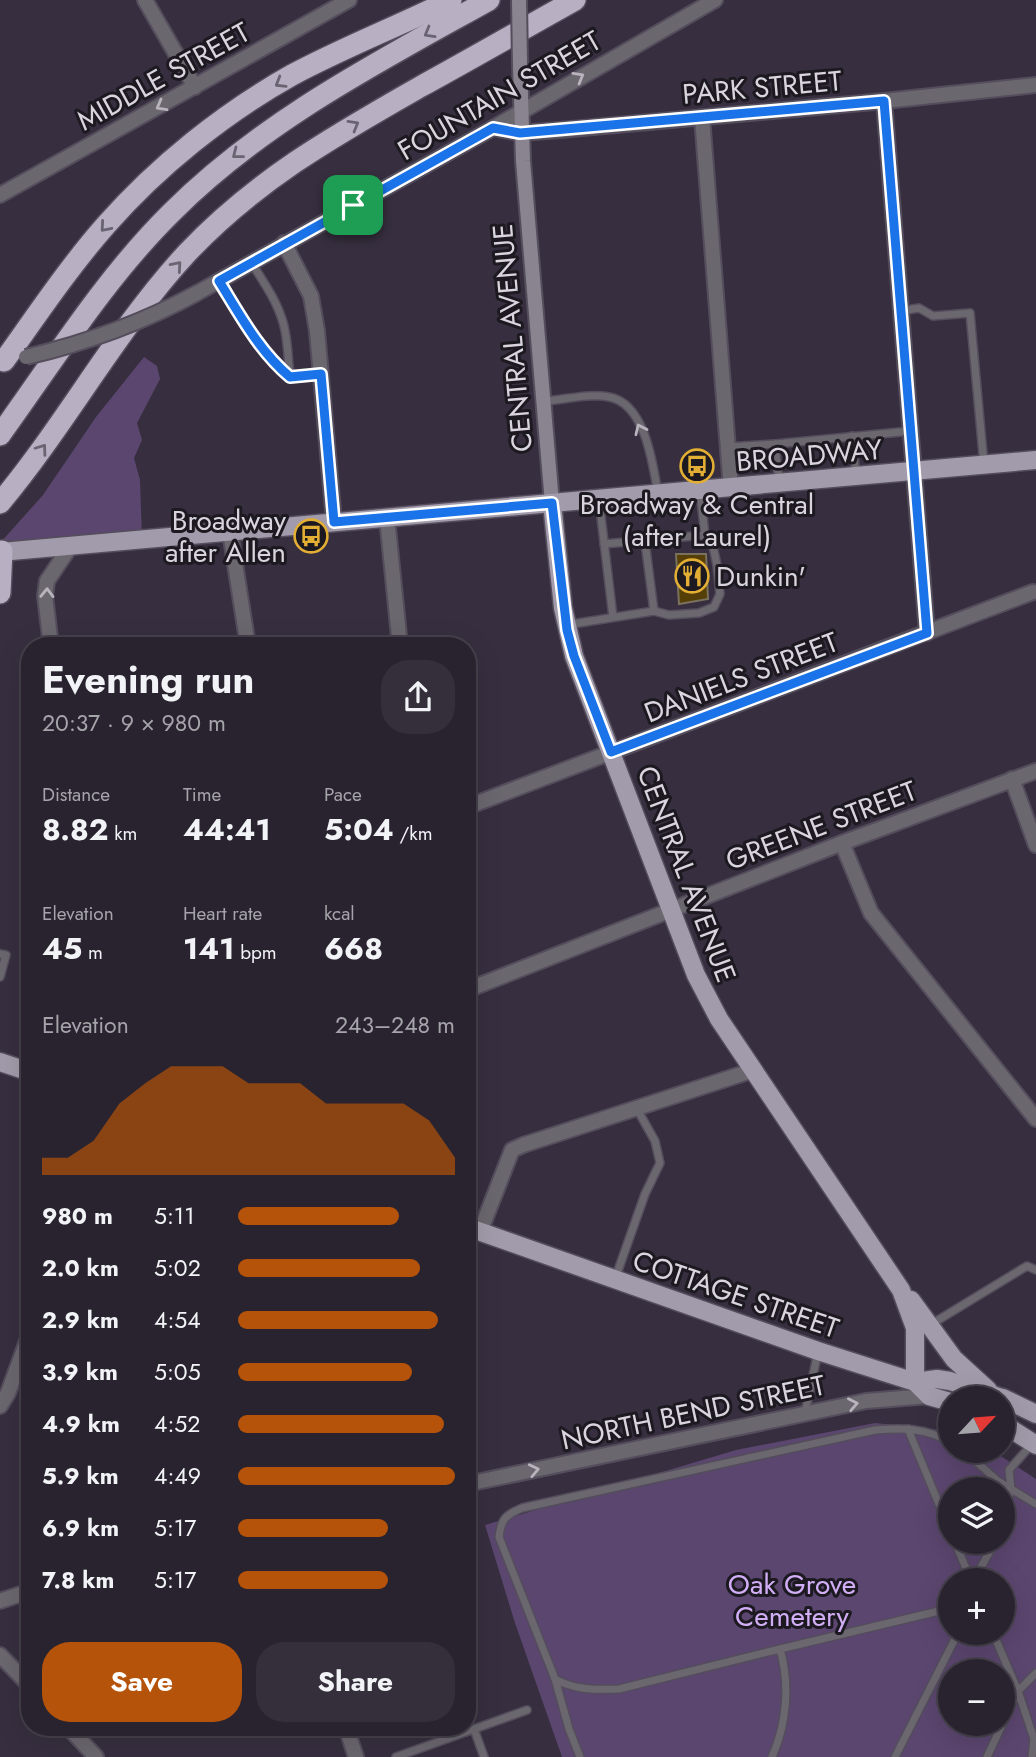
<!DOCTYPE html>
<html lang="en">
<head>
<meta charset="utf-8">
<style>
	body { margin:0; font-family:Jost,sans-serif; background:#352f3b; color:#f1f3f6; height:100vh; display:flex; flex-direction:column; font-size:26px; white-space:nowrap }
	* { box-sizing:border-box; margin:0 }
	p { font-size:23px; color:#a5a4aa }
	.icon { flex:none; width:38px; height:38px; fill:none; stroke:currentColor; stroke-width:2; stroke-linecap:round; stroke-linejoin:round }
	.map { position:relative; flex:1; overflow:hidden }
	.sheet { position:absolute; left:21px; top:637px; width:455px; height:1099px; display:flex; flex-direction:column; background:#29232f; border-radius:28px; box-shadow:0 7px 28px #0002,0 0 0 2px #45404b }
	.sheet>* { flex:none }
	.needle { width:46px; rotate:64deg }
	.fabs { position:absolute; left:938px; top:1386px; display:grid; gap:14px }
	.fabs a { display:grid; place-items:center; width:77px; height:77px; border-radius:50%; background:#29232f; box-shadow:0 7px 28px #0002,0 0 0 2px #45404b; font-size:35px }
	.pin { position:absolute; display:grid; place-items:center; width:60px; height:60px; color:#fff; margin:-30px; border-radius:14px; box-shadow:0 4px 10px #0006 }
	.round { display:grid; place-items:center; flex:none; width:74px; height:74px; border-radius:28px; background:#352f3b }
	.summary { display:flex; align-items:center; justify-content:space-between; height:119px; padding:0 21px }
	h1 { font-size:38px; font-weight:700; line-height:52px }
	.stats { display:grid; grid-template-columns:repeat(3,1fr); gap:10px; height:119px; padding:7px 21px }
	.stats div { display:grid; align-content:center }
	.stats b { font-size:30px; font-weight:700 }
	.stats small { font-size:19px; font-weight:400 }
	.stats p { font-size:19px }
	.chart { height:196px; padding:14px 21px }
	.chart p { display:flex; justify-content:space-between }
	.chart svg { width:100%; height:126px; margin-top:7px; fill:#b45309; opacity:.7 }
	.primary-button { display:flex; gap:14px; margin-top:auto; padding:14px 21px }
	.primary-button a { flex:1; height:80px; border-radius:28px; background:#b45309; color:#fff; font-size:28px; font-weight:700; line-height:80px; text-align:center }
	.primary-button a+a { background:#352f3b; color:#f1f3f6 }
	ul { padding:0 21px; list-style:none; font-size:23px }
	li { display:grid; grid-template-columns:112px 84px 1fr; align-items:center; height:52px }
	li i { height:18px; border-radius:9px; background:#b45309 }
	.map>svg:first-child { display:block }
	.green { fill:#5b466f; fill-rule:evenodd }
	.building { fill:#553f06; stroke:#79705d; stroke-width:2 }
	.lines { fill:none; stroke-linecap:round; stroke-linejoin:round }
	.service-casing { stroke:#544d5c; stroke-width:10 }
	.minor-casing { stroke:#544d5c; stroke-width:18 }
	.tertiary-casing { stroke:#544d5c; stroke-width:18 }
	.secondary-casing { stroke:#544d5c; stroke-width:18 }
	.primary-casing { stroke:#544d5c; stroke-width:21 }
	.motorway-casing { stroke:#544d5c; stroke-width:24 }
	.service { stroke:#6b676f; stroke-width:7 }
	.minor { stroke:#6b676f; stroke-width:14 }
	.tertiary { stroke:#6b676f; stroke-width:14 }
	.secondary { stroke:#8a8491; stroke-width:14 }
	.primary { stroke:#a29bab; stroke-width:18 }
	.motorway { stroke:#b8afc3; stroke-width:21 }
	.tertiary-bridge-casing { stroke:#544d5c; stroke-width:18; stroke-linecap:butt }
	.secondary-bridge-casing { stroke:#544d5c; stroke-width:18; stroke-linecap:butt }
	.tertiary-bridge { stroke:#6b676f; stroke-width:14 }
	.secondary-bridge { stroke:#8a8491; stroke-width:14 }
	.oneway { stroke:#6a6472 }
	.oneway2 { stroke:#b8b3bd }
	.route-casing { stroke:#fff; stroke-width:14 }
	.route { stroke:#1a73e8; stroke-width:9 }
	.labels { text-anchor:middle; stroke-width:6; stroke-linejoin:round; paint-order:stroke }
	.street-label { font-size:28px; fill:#d9d4de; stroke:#1c1920 }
	.poi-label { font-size:28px; fill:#d9d4de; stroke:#1c1920 }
	.park-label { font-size:28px; fill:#d1aef5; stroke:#1c1920 }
</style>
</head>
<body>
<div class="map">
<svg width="1036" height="1757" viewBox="0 0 1036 1757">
	<rect width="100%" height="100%" fill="#372f3f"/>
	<g class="green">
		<path d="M144 357 157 366 160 379 137 423 142 440 134 458 140 480 142 538 0 543 43 495 96 417Z"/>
		<path d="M875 1423 950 1431V1451H993L1036 1479V1757H562L515 1623 485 1525 736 1450ZM950 1489H1003V1542H950ZM950 1580H1003V1633H950ZM950 1671H1003V1724H950Z"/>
	</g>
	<path class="building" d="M676 554H706L708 599 679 604Z"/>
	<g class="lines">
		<defs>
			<g id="service">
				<path d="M251 262C264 283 278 302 284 326 288 342 288 360 290 376"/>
				<path d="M219 281C240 316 259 351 290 377L321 374"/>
				<path d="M901 311 919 308 933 316 970 313 984 465"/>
				<path d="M544 401C564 400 589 393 609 397 645 403 653 464 658 494"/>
				<path d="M852 436 856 476"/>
				<path d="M727 447 775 444"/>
				<path d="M779 482 775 444 911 431"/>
				<path d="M599 500 613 617"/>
				<path d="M645 542 654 611"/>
				<path d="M604 544 705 535"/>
				<path d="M566 625 654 611 669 615 699 613 714 607 720 594 717 565 712 542 705 535 700 491"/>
				<path d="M0 954 6 955 0 977"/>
				<path d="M615 1279 645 1194 660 1163 655 1141 637 1109"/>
				<path d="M930 1325 1027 1266 1036 1270"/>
				<path d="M805 1413 818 1352"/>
				<path d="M908 1429 950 1531"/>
				<path d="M1032 1444 1009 1470 1011 1489 1036 1504"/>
				<path d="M964 1451 998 1481 1011 1489 1003 1516"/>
				<path d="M955 1542 971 1580"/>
				<path d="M974 1580 995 1542"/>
				<path d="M780 1649 939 1611 950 1604"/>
				<path d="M555 1679 499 1537C501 1520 505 1515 522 1508L875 1430C903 1428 926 1428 950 1442"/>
				<path d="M474 1729 484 1757"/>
				<path d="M396 1757 527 1710"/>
				<path d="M580 1757 569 1729 555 1679C574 1690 597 1690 619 1689L780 1649C790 1684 787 1723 772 1757"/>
				<path d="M895 1757 958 1633"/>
				<path d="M987 1757 1018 1691 993 1633"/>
				<path d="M1032 1757 1034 1739 1018 1691 1036 1673"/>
			</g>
			<g id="minor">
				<path d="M145 0 195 87"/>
				<path d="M884 101 927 633"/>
				<path d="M702 117 731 488"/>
				<path d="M493 128 520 133 560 130 884 101 1036 85"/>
				<path d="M284 243 311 296 317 331 334 522"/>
				<path d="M387 518 400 646"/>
				<path d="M230 532 248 646"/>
				<path d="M51 646 45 596 47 581 70 547"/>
				<path d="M1012 779 1036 845"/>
				<path d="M467 807 1033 592"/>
				<path d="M842 843 871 913 1036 1119"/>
				<path d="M467 990 842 843 1036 771"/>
				<path d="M480 1232 512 1150 523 1145 754 1070"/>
				<path d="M0 1406 8 1393 30 1333"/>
				<path d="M0 1655 30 1686"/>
				<path d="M68 1727 96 1757"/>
				<path d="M346 1727 356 1757"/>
			</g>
			<g id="tertiary">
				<path d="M0 195 349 0"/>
				<path d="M197 293 493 128 715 0"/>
				<path d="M467 1484 866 1401 929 1396"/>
				<path d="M0 1601 30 1591"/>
			</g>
			<path id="secondary" d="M520 64 523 161 552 503"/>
			<g id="primary">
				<path d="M552 503 563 608 574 656 696 975 719 1019 901 1290 915 1328V1382L929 1396 950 1402"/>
				<path d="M0 552 1036 460"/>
				<path d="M0 1062 30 1072"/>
				<path d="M467 1227 818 1351 915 1382 937 1379 950 1381 1002 1398"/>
				<path d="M911 1300 954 1359 988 1390"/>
				<path d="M1003 1398 1036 1414"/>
				<path d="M1003 1424 1036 1445"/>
			</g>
			<g id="motorway">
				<path d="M4 361C37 315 69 267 106 225 158 166 224 113 292 75 344 47 399 26 451 0"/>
				<path d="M0 435C55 359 105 278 172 212 263 121 378 62 489 0"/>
				<path d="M0 503C67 423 116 330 187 253 256 180 332 137 418 88 471 59 523 29 575 0"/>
				<path d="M0 593 2 551"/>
			</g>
		</defs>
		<use href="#service" class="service-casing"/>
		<use href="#minor" class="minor-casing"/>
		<use href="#tertiary" class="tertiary-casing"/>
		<use href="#secondary" class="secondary-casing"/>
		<use href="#primary" class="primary-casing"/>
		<use href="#motorway" class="motorway-casing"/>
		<use href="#service" class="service"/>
		<use href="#minor" class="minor"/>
		<use href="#tertiary" class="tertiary"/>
		<use href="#secondary" class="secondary"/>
		<use href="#primary" class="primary"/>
		<use href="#motorway" class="motorway"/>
		<defs>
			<path id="tertiary-bridge" d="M26 357C86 343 142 323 197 293"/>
			<path id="secondary-bridge" d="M519 0 520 64"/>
		</defs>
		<use href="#tertiary-bridge" class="tertiary-bridge-casing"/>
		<use href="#secondary-bridge" class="secondary-bridge-casing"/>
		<use href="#tertiary-bridge" class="tertiary-bridge"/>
		<use href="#secondary-bridge" class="secondary-bridge"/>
	</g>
	<defs><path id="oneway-chevron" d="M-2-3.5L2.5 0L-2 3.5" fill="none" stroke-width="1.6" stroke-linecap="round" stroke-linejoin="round" transform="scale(1.75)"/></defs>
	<g class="oneway">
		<use href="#oneway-chevron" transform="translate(429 33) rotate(150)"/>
		<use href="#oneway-chevron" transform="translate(280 83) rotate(149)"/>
		<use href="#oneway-chevron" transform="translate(354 125) rotate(-30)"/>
		<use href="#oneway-chevron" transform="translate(237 154) rotate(142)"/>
		<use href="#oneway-chevron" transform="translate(105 227) rotate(131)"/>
		<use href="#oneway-chevron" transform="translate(177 266) rotate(-49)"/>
		<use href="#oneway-chevron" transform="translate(42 449) rotate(-54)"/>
	</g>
	<g class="oneway2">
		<use href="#oneway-chevron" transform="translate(579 77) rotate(-30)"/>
		<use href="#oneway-chevron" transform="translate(161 106) rotate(151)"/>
		<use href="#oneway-chevron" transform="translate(640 429) rotate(-115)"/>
		<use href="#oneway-chevron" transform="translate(47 593) rotate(-89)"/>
		<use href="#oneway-chevron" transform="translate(853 1404) rotate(-11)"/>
		<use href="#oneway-chevron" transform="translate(534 1470) rotate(-12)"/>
	</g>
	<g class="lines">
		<defs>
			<path id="route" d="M884 101 927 633 611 752 574 656 567 630 552 503 334 522 321 374 290 377C259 351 240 315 219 281L493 128 520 133Z"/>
		</defs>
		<use href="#route" class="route-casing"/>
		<use href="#route" class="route"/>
	</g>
	<defs>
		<symbol id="bus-ring" viewBox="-11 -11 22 22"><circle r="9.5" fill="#1c1920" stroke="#e2af34" stroke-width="1.5"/><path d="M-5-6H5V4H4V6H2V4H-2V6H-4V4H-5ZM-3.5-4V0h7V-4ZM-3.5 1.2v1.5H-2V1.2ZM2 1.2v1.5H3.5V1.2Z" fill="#e2af34"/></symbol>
		<symbol id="restaurant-ring" viewBox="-11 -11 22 22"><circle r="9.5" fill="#1c1920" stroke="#e2af34" stroke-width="1.5"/><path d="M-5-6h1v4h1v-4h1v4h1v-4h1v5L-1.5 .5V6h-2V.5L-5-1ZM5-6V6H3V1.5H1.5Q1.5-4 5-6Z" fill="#e2af34"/></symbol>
	</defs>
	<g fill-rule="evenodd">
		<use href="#bus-ring" x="678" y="447" width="38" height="38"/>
		<use href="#bus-ring" x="292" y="517" width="38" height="38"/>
		<use href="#restaurant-ring" x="673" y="557" width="38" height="38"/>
	</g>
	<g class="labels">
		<g class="street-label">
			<text transform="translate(163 76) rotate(-29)" y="10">MIDDLE STREET</text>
			<text transform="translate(762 87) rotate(-5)" y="10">PARK STREET</text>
			<text transform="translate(499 95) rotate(-30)" y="10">FOUNTAIN STREET</text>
			<text transform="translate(512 338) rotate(-95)" y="10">CENTRAL AVENUE</text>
			<text transform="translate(809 455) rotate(-5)" y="10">BROADWAY</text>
			<text transform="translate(741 677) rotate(-21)" y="10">DANIELS STREET</text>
			<text transform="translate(821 825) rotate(-21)" y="10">GREENE STREET</text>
			<text transform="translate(687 874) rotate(69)" y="10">CENTRAL AVENUE</text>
			<text transform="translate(736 1294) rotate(19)" y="10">COTTAGE STREET</text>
			<text transform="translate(693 1412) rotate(-12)" y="10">NORTH BEND STREET</text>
		</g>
		<g class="poi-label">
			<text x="697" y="514">Broadway &amp; Central<tspan x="697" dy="32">(after Laurel)</tspan></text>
			<text x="286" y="530" text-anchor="end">Broadway<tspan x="286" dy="32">after Allen</tspan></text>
			<text x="716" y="586" text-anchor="start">Dunkin'</text>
		</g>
		<g class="park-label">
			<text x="792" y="1594">Oak Grove<tspan x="792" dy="32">Cemetery</tspan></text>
		</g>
	</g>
</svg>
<div class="fabs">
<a><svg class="needle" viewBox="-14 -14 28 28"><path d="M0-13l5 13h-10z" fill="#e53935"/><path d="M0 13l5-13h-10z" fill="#a5a4aa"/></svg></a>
<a><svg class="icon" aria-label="layers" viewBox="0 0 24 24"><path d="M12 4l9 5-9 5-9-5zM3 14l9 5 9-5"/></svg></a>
<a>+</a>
<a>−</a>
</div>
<div class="pin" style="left:353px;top:205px;background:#1e9e55"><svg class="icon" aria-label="arrive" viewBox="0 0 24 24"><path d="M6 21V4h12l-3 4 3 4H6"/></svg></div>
<section class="sheet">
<div class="summary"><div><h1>Evening run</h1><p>20:37 · 9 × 980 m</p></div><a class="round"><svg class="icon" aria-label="share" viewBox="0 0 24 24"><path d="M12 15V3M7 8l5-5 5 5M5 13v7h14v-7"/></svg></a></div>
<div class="stats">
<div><p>Distance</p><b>8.82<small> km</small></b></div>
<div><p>Time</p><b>44:41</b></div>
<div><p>Pace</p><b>5:04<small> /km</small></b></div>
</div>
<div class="stats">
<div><p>Elevation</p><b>45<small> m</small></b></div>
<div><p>Heart rate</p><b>141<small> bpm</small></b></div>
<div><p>kcal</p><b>668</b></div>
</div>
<div class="chart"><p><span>Elevation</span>243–248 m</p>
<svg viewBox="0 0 160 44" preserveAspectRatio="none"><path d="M0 44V38L10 38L20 32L30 19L40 12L50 6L60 6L70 6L80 12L90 12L100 12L110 19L120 19L130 19L140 19L150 25L160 38V44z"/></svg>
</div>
<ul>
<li><b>980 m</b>5:11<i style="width:74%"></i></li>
<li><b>2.0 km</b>5:02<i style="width:84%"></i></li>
<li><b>2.9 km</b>4:54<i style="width:92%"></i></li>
<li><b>3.9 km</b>5:05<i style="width:80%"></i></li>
<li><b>4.9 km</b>4:52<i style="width:95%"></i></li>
<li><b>5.9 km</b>4:49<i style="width:100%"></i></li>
<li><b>6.9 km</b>5:17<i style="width:69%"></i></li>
<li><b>7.8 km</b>5:17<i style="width:69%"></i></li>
</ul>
<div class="primary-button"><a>Save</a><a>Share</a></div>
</section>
</div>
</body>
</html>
